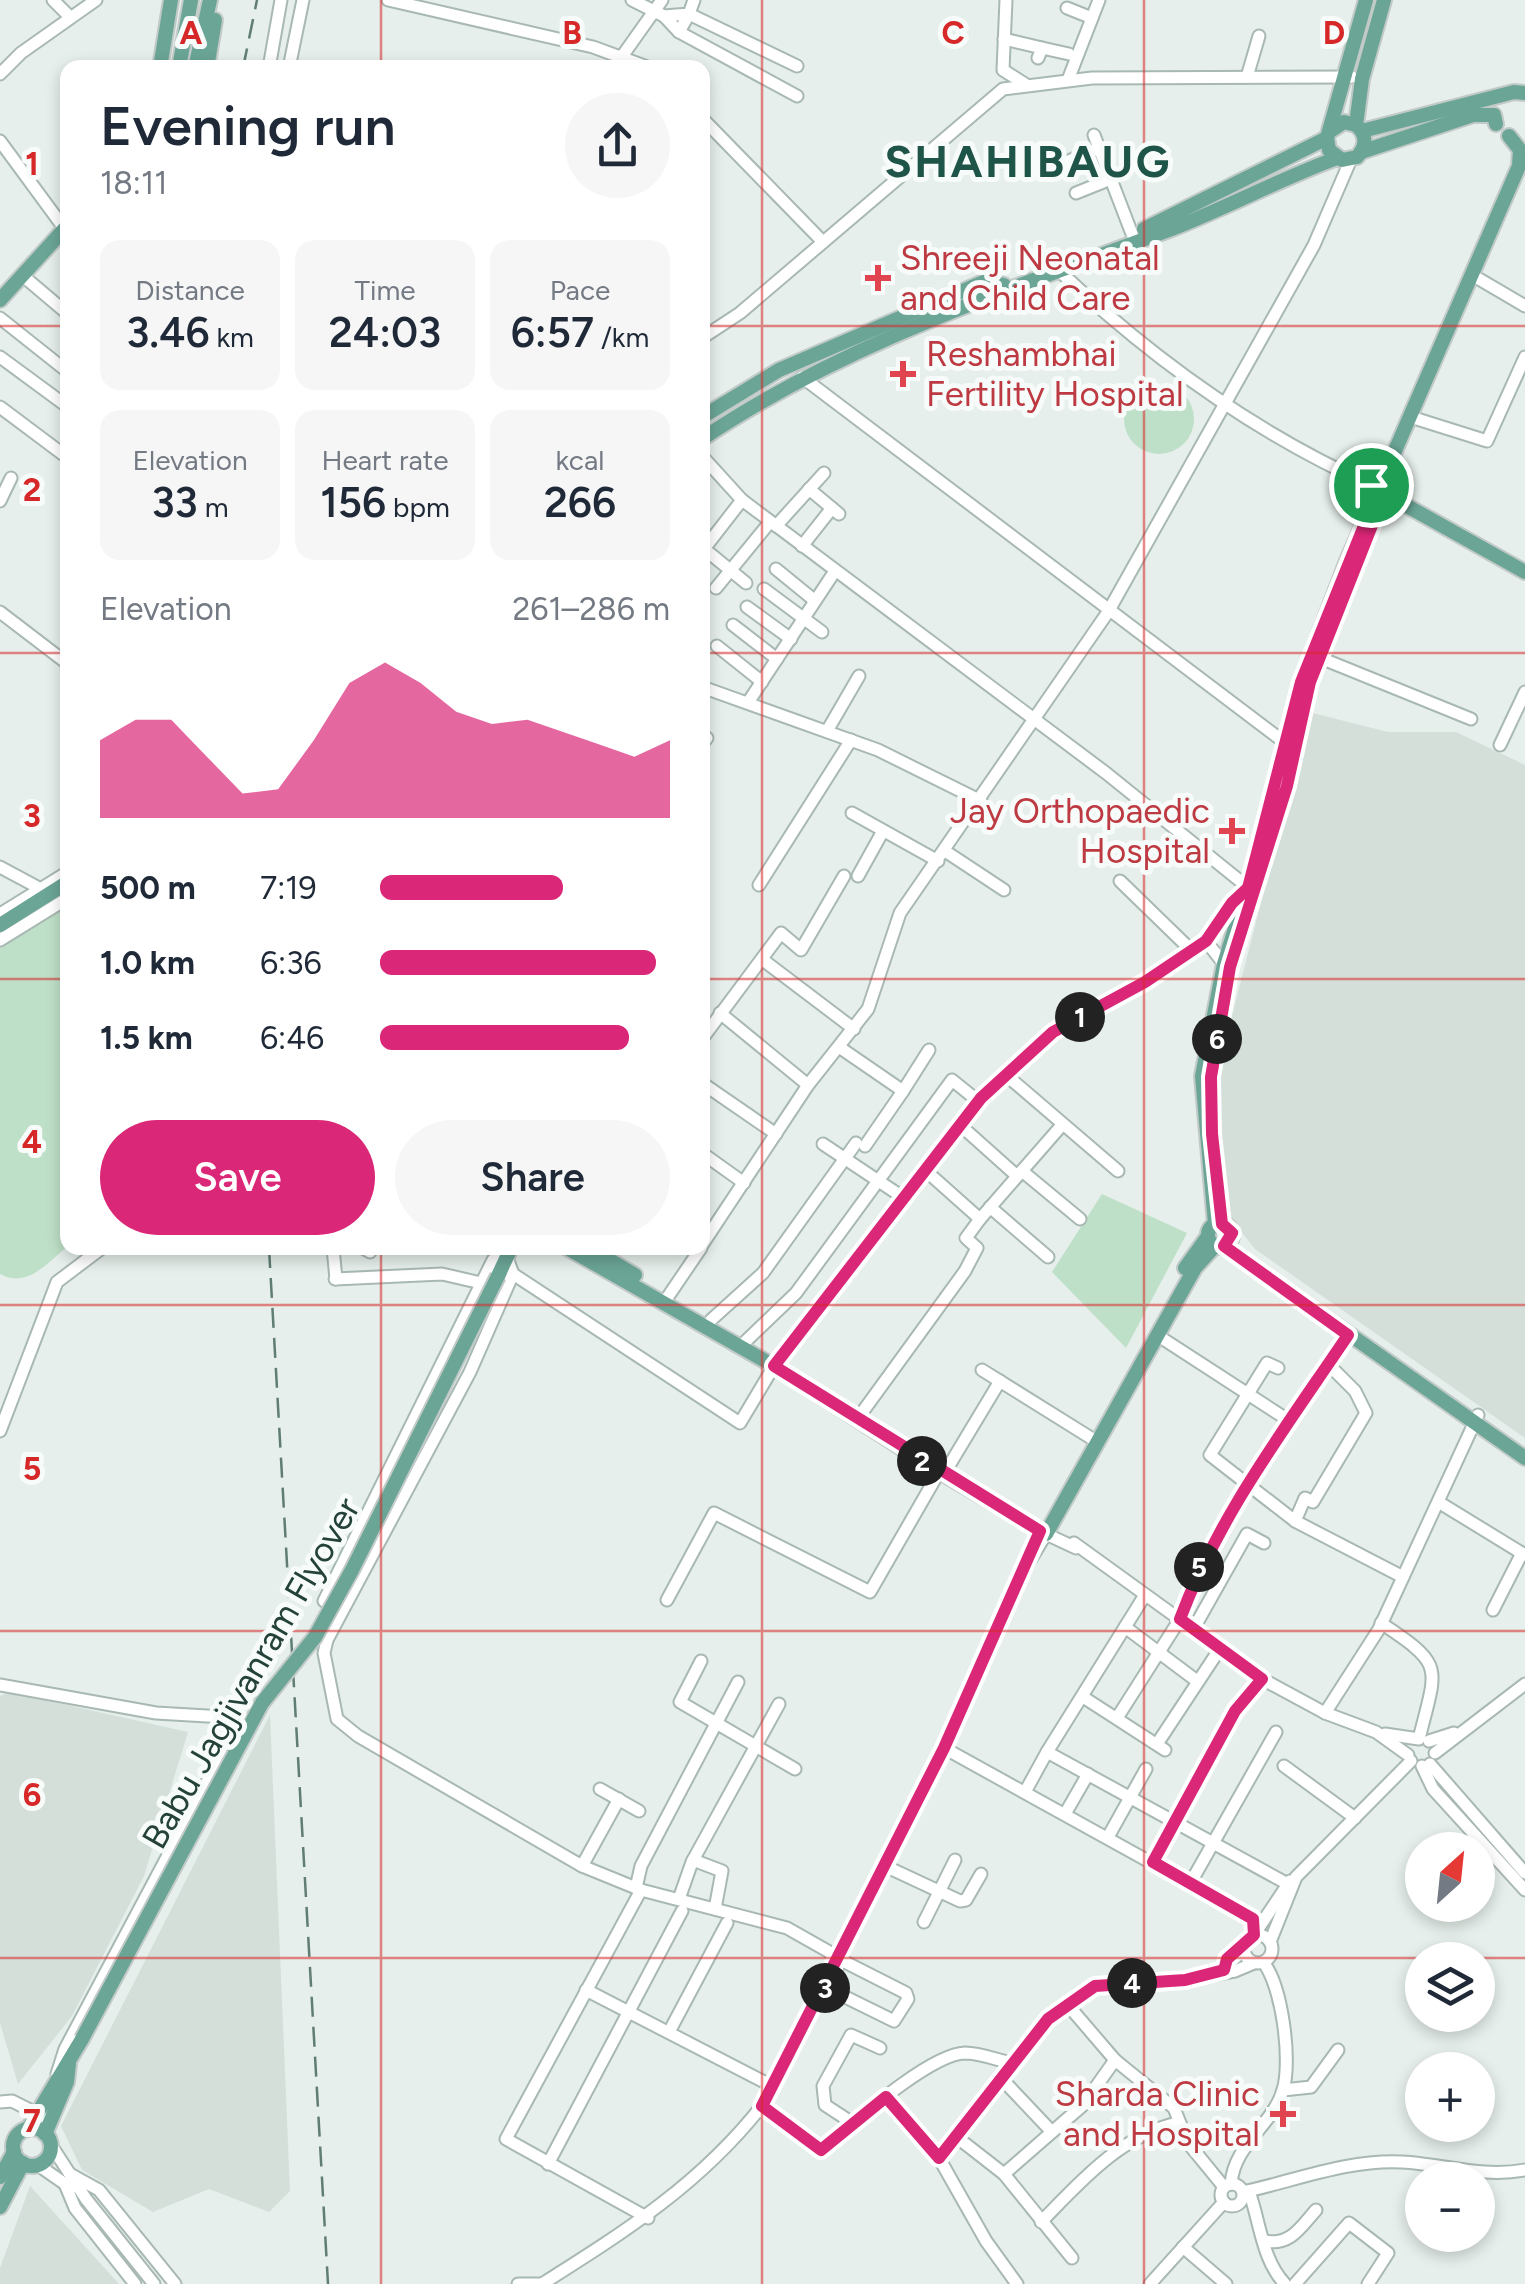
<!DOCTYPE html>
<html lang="en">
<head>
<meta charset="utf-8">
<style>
	body { margin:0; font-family:Figtree,sans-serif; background:#f6f6f7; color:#1f2937; height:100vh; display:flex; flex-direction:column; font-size:38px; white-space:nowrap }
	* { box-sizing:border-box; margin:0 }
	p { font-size:32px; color:#747a83 }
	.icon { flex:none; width:55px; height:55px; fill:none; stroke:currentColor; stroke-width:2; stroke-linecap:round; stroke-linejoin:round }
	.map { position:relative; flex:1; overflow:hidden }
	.drawer { position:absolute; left:60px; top:60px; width:650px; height:1195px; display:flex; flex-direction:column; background:#fff; border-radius:20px; box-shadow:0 5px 15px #0003 }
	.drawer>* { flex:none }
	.needle { width:65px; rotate:27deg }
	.tools { position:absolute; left:1405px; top:1832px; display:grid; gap:20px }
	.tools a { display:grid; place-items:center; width:90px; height:90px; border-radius:50%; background:#fff; box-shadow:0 5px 15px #0003; font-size:50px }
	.pin { position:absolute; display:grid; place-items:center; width:85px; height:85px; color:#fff; margin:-42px; border:5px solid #fff; border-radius:50%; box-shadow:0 2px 10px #0007 }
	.km { position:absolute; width:50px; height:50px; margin:-25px; border-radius:50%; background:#222; color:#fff; font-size:28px; line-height:50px; text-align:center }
	.round { display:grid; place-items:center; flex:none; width:105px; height:105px; border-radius:52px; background:#f6f6f7 }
	.headline { display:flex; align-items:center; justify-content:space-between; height:170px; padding:0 40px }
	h1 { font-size:55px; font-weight:600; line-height:75px }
	.figures { display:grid; grid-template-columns:repeat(3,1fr); gap:15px; height:170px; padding:10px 40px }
	.figures div { display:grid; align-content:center; border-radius:20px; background:#f6f6f7; text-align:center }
	.figures b { font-size:42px; font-weight:600 }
	.figures small { font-size:28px; font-weight:400 }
	.figures p { font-size:28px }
	.chart { height:280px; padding:20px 40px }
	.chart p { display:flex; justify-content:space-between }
	.chart svg { width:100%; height:180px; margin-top:10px; fill:#db2777; opacity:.7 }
	.button { display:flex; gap:20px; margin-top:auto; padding:20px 40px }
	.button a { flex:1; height:115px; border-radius:60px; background:#db2777; color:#fff; font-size:40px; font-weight:600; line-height:115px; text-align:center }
	.button a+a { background:#f6f6f7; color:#1f2937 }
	ul { padding:0 40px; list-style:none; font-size:32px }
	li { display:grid; grid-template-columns:160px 120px 1fr; align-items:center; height:75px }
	li i { height:25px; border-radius:12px; background:#db2777 }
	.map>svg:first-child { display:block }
	.built { fill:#d4dfda }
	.green { fill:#bfe0c8 }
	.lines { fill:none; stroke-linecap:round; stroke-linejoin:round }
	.minor-casing { stroke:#a8b8b2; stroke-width:15 }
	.major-casing { stroke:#c2cac8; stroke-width:18 }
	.minor { stroke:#fff; stroke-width:11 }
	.major { stroke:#6aa596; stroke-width:14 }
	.rail { stroke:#5f7d75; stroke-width:2.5; stroke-dasharray:20 10; stroke-linecap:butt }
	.major-bridge-casing { stroke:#c2cac8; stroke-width:18; stroke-linecap:butt }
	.major-bridge { stroke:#6aa596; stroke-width:14 }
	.route-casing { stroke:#fff; stroke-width:20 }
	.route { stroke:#db2777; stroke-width:12 }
	.grid { fill:none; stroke:#d62828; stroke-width:2.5; stroke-opacity:0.55 }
	.health-dot { fill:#e0444e; stroke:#f7fbf9; stroke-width:4 }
	.labels { text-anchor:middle; stroke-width:10; stroke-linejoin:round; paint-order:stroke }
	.health-label { font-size:35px; fill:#be3a42; stroke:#f7fbf9; text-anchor:start }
	.street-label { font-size:35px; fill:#24423a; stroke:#f7fbf9 }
	.district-label { font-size:45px; font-weight:bold; letter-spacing:2.5px; fill:#1f5548; stroke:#f7fbf9 }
	.grid-label { font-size:32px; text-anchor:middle; font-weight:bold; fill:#d62828; stroke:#f7fbf9; stroke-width:10; stroke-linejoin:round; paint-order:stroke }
</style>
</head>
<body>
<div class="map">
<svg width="1525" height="2284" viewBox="0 0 1525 2284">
	<rect width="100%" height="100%" fill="#e6efeb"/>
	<g class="built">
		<path d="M1313 713 1388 732H1456L1525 765V1438L1255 1249 1230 1218 1220 1140 1218 1071 1308 718Z"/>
		<path d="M9 1692 188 1732 144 1876 72 2016 18 2084 0 2023V1696Z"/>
		<path d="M270 1715 290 2191 269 2212 209 2189 153 2212 82 2170 61 2126Z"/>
		<path d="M30 2186 119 2284H0V2268Z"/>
	</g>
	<g class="green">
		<circle cx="1159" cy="419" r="35"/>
		<path d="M67 897V1247C47 1263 27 1289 0 1274V944Z"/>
		<path d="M1102 1194 1187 1233 1126 1348 1052 1272Z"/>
	</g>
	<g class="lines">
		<defs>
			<g id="minor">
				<path d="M53 0 70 17"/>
				<path d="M388 0 593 47 650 68"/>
				<path d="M632 0 664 16 689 14 694 0"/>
				<path d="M1006 0 1003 70 1025 84"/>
				<path d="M1067 8 1092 18"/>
				<path d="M664 16 679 32 797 96"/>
				<path d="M679 32 689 14 797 66"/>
				<path d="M1004 39 1042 48 1038 58"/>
				<path d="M1042 48 1069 54"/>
				<path d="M623 55 662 0"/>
				<path d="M269 68 281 0"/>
				<path d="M289 68 303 0"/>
				<path d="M0 74 21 53 96 0"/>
				<path d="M1247 77 1259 36"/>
				<path d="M1068 80 1099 0"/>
				<path d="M702 118 823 242"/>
				<path d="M1094 135 1132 234"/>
				<path d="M0 141 64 228"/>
				<path d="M1057 166 1099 148"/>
				<path d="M1076 193 1111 179"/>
				<path d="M66 241 68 242"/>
				<path d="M1053 265C1146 354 1253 432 1371 485"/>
				<path d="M1479 279 1525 306"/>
				<path d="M29 281 68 314"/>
				<path d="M0 318 68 372"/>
				<path d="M702 338 740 313 1003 89 1092 78 1352 77"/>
				<path d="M0 357 68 407"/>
				<path d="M802 377 1288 745"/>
				<path d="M0 407 68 458"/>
				<path d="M1417 419 1487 441 1525 357"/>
				<path d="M702 456 742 500 1106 773 1255 893"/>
				<path d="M809 489 839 514"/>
				<path d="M0 501 11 478"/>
				<path d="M776 526 824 473"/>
				<path d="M802 546 832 508"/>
				<path d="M702 547 746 583"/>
				<path d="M704 549 742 500"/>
				<path d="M776 569 814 600"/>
				<path d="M716 588 770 522"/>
				<path d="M764 589 822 632"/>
				<path d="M747 607 791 639"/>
				<path d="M0 612 68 664"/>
				<path d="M733 625 777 659"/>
				<path d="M717 646 762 682"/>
				<path d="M1318 657 1471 719"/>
				<path d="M702 687 878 750 981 801"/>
				<path d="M749 701 835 571"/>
				<path d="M827 731 859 676"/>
				<path d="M702 735 707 738 702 744"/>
				<path d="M1500 745 1525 692"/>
				<path d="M852 813 938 861"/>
				<path d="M945 851 1004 890"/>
				<path d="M0 867 41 889"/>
				<path d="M858 876 883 831"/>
				<path d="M1120 881 1192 951"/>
				<path d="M759 885 851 740"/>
				<path d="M0 914 68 872"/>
				<path d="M0 940 68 898"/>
				<path d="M1206 941 1224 964"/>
				<path d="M763 960 854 1029"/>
				<path d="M720 1013 808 1085"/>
				<path d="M702 1039 781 933 801 950 844 876"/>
				<path d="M839 1047 903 1091 865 1146"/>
				<path d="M1006 1075 1118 1171"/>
				<path d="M702 1083 776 1134"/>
				<path d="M903 1091 929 1050"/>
				<path d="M960 1125 1017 1176"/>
				<path d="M823 1144 904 1198"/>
				<path d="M702 1153 744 1183"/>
				<path d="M925 1170 980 1219 1062 1125"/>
				<path d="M1022 1171 1080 1219"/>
				<path d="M990 1207 1048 1257"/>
				<path d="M702 1245 808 1085 868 1009 900 913 1108 612 1314 245 1351 159"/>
				<path d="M333 1248 336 1279"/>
				<path d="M363 1248 370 1252"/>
				<path d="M513 1274 740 1423 774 1366 981 1098 1053 1032 1145 982 1206 941 1245 891"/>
				<path d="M335 1279 442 1274 481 1283"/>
				<path d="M665 1301 701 1248"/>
				<path d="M711 1320 763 1273 856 1143"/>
				<path d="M1157 1335 1288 1420"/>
				<path d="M746 1341 796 1293 952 1080 978 1101"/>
				<path d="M1278 1368 1267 1363 1210 1455 1295 1521 1403 1577"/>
				<path d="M982 1370 1091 1438"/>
				<path d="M861 1414 965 1271 977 1248 966 1238 980 1219"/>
				<path d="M0 1431 57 1282 102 1248"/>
				<path d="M947 1469 1000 1381"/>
				<path d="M1440 1503 1525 1555"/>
				<path d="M1295 1521 1305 1498 1313 1502 1366 1413 1355 1391 1328 1364"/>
				<path d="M1074 1543 1262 1679 1325 1713 1376 1732 1408 1755"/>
				<path d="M667 1600 714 1513 870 1592 939 1472"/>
				<path d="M324 1601 493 1260 507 1258 513 1274 470 1372 327 1640 324 1653 337 1719 358 1736 582 1866 641 1890 787 1928 840 1958"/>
				<path d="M1493 1610 1522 1553"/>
				<path d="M1381 1623C1446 1666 1437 1666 1419 1739L1385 1734"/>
				<path d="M1125 1627 1197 1681"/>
				<path d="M1194 1628 1247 1534 1264 1543"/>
				<path d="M701 1661 680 1702 795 1769"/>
				<path d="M0 1685 156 1713 241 1718 65 2049 57 2074"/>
				<path d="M1083 1697 1165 1750"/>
				<path d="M1325 1713 1379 1629 1478 1415"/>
				<path d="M1117 1718 1180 1619 1200 1566 1267 1450 1348 1335"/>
				<path d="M1429 1741 1454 1733"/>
				<path d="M1157 1744 1221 1647"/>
				<path d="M944 1748 1253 1919 1254 1935"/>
				<path d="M1047 1752 1145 1595"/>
				<path d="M1435 1753 1525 1684"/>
				<path d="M1430 1764 1525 1873"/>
				<path d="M1284 1766 1355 1818"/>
				<path d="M1422 1766 1433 1789 1525 1890"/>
				<path d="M600 1789 639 1811"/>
				<path d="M1025 1792 1047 1752 1286 1883"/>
				<path d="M1065 1814 1088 1774"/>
				<path d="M1108 1837 1146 1769"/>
				<path d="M693 1860 722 1871 715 1909"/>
				<path d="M1153 1861 1235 1711 1262 1679"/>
				<path d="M582 1866 619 1799"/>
				<path d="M885 1866 960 1901 966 1900 981 1874"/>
				<path d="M1191 1882 1276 1732"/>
				<path d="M636 1888 641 1866 738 1682"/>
				<path d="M641 1890 506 2139 648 2218"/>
				<path d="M679 1899 692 1862 779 1704"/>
				<path d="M924 1922 955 1860"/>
				<circle cx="1258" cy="1949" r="14"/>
				<path d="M1254 1935 1290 1881"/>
				<path d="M1270 1942 1296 1877 1411 1761"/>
				<path d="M1224 1970 1227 1959 1244 1944"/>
				<path d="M825 1987 894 2021 908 1999 906 1993 839 1959"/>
				<path d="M586 1990 772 2086"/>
				<path d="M1067 2004 1115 2060 1174 2108 1188 2143 1224 2187"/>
				<path d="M669 2032 727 1923"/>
				<path d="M1011 2063 939 2158 986 2241 1017 2284"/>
				<path d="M1000 2077 1052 2132"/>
				<path d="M1283 2090 1311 2087 1338 2050"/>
				<path d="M887 2097 939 2158"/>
				<path d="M0 2102 12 2101 42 2116"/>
				<path d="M761 2106 821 2150C850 2126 929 2054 965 2053 980 2053 997 2060 1011 2063L1048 2019 1095 1985 1185 1980 1235 1971 1254 1963"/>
				<path d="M854 2124 825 2105 823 2086 851 2035 880 2048"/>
				<path d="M954 2135 1004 2174 1083 2105 1115 2060"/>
				<path d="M51 2145 86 2199 154 2284"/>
				<path d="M548 2164 682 1911"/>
				<path d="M38 2165 71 2188"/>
				<path d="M70 2174 99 2190 175 2284"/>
				<path d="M1004 2174 1072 2258"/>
				<path d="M65 2184 75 2208 135 2284"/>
				<path d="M1231 2184C1234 2144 1273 2125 1283 2090 1292 2061 1282 1985 1263 1962"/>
				<circle cx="1232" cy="2195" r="11"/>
				<path d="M1249 2191C1260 2222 1262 2260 1285 2284"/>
				<path d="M1243 2192C1294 2181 1349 2159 1402 2162 1444 2164 1482 2178 1525 2170"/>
				<path d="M1041 2222C1080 2182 1120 2136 1177 2123"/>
				<path d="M1265 2241C1290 2246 1300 2228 1316 2210"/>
				<path d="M1183 2247 1226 2284"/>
				<path d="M518 2284H545"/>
				<path d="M542 2284C626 2231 702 2183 764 2103L944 1748 1029 1562 1046 1534 1076 1548"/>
				<path d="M1150 2284 1224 2202"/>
				<path d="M1295 2284 1349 2223 1388 2253 1368 2284"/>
			</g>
			<g id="major">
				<path d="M160 68 171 0"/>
				<path d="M179 68 191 0"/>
				<path d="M195 68 210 0"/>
				<path d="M207 68 215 20"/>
				<path d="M1356 125 1362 79 1384 0"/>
				<path d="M1362 131 1514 92 1525 93"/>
				<path d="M1329 132 1344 122 1356 125C1367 134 1367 146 1357 157L1342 160 1329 150 1327 138 1366 0"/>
				<path d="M1361 152 1473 115H1494L1496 124"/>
				<path d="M1144 229 1327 138"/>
				<path d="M0 300 68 225"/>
				<path d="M702 417 779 370 986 281 1004 285"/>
				<path d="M702 439C844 343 1009 290 1169 230 1226 208 1280 179 1337 158"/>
				<path d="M1373 487 1525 572"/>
				<path d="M0 925 68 882"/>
				<circle cx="1220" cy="1235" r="12"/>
				<path d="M1215 1224 1202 1076 1224 964 1270 815 1301 682 1347 561 1519 166 1520 150 1509 136"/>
				<path d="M1224 1246 1525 1458"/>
				<path d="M567 1248 774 1366 928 1465 1046 1534 1195 1268 1215 1246"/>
				<path d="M589 1248 635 1275"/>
				<path d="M1185 1268 1208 1236"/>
				<path d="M498 1276 511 1248"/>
				<circle cx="32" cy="2147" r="19"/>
				<path d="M28 2129 82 2039"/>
				<path d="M45 2134 67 2082 69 2064"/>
				<path d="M0 2177 14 2152"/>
				<path d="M0 2207 23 2163"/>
			</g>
		</defs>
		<use href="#minor" class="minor-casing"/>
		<use href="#major" class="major-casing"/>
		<use href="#minor" class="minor"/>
		<use href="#major" class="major"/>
		<g class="rail">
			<path d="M243 68 257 0"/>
			<path d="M269 1248 328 2284"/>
		</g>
		<defs>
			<path id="major-bridge" d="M82 2039 262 1703 315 1637 352 1570 498 1276"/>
		</defs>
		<use href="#major-bridge" class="major-bridge-casing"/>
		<use href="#major-bridge" class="major-bridge"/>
	</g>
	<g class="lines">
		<defs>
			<path id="route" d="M1371 485 1386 490 1310 682 1287 786 1230 967 1211 1077 1212 1134 1222 1224 1232 1233 1224 1246 1348 1335C1286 1427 1219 1515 1180 1619L1262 1679 1235 1711 1153 1862 1253 1919 1254 1935 1227 1959 1224 1970 1185 1980 1095 1986 1048 2019 939 2158 886 2097 821 2150 762 2106 944 1748 1040 1531 774 1366 981 1098 1053 1032 1145 982 1206 941 1232 903 1248 888 1301 682 1378 491Z"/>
		</defs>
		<use href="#route" class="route-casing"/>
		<use href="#route" class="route"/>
	</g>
	<path class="grid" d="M381 0V68M762 0V2284M1144 0V2284M0 326H68M702 326H1525M0 653H68M702 653H1525M0 979H68M702 979H1525M381 1248V2284M0 1305H1525M0 1631H1525M0 1958H1525"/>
	<g class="health-dot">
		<path d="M873 263h10v10h10v10h-10v10h-10v-10h-10v-10h10z"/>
		<path d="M898 359h10v10h10v10h-10v10h-10v-10h-10v-10h10z"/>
		<path d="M1227 816h10v10h10v10h-10v10h-10v-10h-10v-10h10z"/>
		<path d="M1278 2099h10v10h10v10h-10v10h-10v-10h-10v-10h10z"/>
	</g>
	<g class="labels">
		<g class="health-label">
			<text x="900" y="270">Shreeji Neonatal<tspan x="900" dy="40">and Child Care</tspan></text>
			<text x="926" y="366">Reshambhai<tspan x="926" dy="40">Fertility Hospital</tspan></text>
			<text x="1210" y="823" text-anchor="end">Jay Orthopaedic<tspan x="1210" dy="40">Hospital</tspan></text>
			<text x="1260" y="2106" text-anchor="end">Sharda Clinic<tspan x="1260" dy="40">and Hospital</tspan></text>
		</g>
		<g class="street-label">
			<text transform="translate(251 1673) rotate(-60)" y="12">Babu Jagjivanram Flyover</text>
		</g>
		<g class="district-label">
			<text x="1028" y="177">SHAHIBAUG</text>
		</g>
	</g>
	<g class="grid-label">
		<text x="191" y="44">A</text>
		<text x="572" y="44">B</text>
		<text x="953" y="44">C</text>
		<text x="1334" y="44">D</text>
		<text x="32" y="175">1</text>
		<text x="32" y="501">2</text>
		<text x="32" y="827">3</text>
		<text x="32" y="1153">4</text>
		<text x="32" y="1480">5</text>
		<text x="32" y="1806">6</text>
		<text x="32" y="2132">7</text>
	</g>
</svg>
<div class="tools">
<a><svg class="needle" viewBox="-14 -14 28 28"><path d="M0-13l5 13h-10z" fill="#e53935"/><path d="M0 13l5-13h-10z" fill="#747a83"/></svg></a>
<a><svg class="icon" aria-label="layers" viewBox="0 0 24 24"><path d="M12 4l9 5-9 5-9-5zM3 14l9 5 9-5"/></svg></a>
<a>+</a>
<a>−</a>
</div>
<div class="pin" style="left:1371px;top:485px;background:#1e9e55"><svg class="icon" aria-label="arrive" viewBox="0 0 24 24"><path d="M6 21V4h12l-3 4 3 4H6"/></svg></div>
<b class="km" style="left:1080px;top:1017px">1</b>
<b class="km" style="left:922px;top:1461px">2</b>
<b class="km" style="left:825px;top:1988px">3</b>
<b class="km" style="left:1132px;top:1983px">4</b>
<b class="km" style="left:1199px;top:1567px">5</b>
<b class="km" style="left:1217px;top:1039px">6</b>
<section class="drawer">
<div class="headline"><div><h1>Evening run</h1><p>18:11</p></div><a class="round"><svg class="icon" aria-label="share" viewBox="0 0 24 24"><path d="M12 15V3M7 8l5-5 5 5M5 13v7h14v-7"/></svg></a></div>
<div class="figures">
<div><p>Distance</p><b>3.46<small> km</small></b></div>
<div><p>Time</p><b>24:03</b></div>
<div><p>Pace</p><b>6:57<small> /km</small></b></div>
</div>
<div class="figures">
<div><p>Elevation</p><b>33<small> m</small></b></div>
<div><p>Heart rate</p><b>156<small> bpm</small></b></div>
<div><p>kcal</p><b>266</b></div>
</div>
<div class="chart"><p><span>Elevation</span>261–286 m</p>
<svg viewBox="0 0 160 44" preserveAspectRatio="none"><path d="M0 44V25L10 20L20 20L30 29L40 38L50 37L60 25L70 11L80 6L90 11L100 18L110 21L120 20L130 23L140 26L150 29L160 25V44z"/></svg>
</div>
<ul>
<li><b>500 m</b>7:19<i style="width:63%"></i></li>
<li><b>1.0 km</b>6:36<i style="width:95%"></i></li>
<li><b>1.5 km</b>6:46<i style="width:86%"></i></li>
</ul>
<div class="button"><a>Save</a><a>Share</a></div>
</section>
</div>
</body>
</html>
